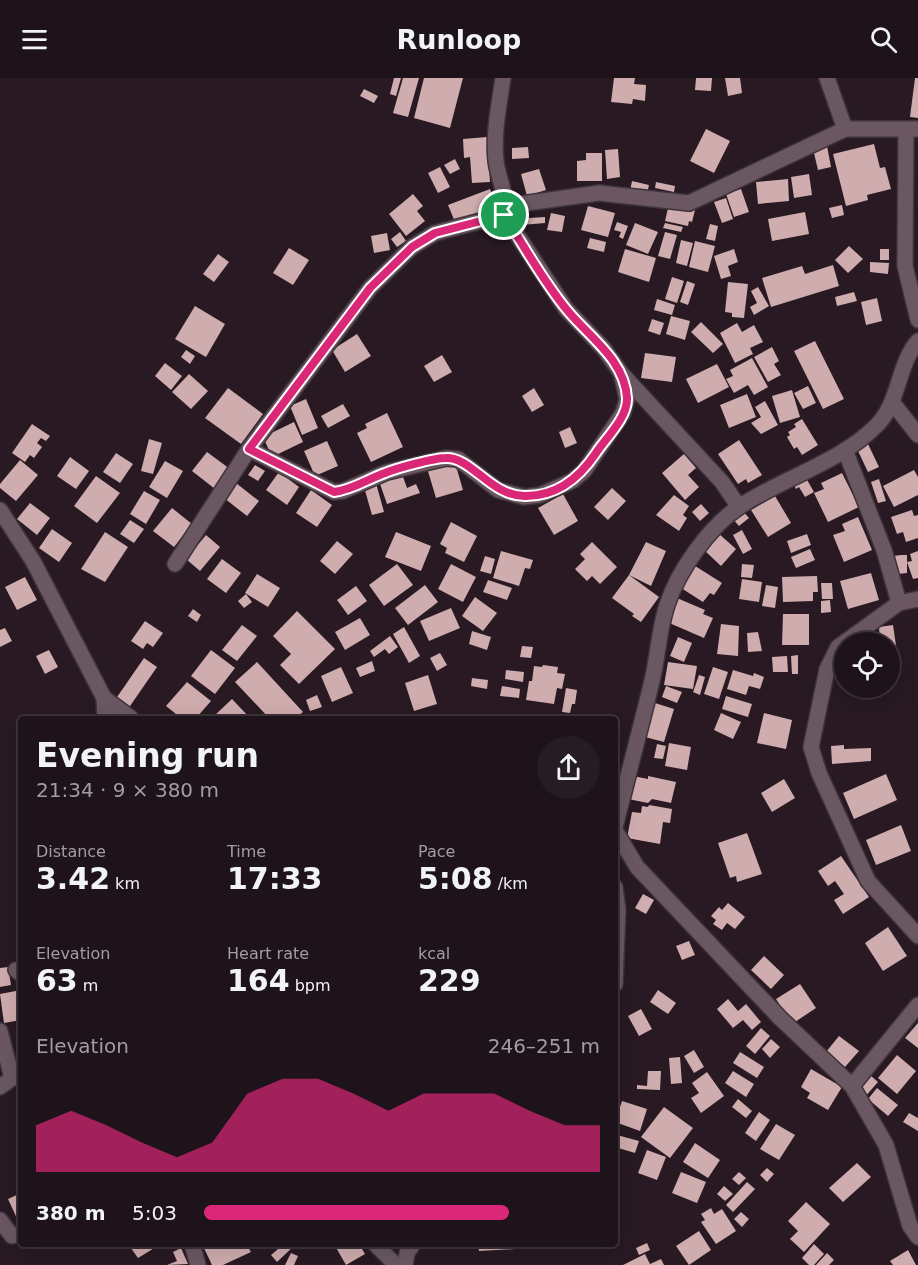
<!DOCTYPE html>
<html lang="en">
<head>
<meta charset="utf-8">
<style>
	body { margin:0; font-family:"DejaVu Sans",sans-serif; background:#261c23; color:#f1f3f6; height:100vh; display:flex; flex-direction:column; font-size:22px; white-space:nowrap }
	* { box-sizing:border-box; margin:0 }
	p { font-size:20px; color:#a19ea2 }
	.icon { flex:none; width:33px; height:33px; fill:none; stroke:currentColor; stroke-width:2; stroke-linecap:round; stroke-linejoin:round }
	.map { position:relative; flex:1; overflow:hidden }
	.drawer { position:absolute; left:18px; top:638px; width:600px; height:531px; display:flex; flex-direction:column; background:#1e131a; border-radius:6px; box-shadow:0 6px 24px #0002,0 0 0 2px #3c3239 }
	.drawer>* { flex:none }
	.tools { position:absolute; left:834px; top:554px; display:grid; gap:12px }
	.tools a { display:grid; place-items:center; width:66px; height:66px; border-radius:50%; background:#1e131a; box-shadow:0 6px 24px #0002,0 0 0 2px #3c3239; font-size:30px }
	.pin { position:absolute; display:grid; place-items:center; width:51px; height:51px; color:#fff; margin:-26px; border:3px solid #fff; border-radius:50%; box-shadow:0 2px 6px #0007 }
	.round { display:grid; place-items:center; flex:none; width:63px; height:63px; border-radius:32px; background:#261c23 }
	.overview { display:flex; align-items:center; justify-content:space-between; height:102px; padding:0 18px }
	h1 { font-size:33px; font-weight:700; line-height:45px }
	.metrics { display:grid; grid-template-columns:repeat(3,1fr); gap:9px; height:102px; padding:6px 18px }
	.metrics div { display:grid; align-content:center }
	.metrics b { font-size:30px; font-weight:700 }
	.metrics small { font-size:16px; font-weight:400 }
	.metrics p { font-size:16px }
	.chart { height:168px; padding:12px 18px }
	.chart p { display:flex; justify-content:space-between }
	.chart svg { width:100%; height:108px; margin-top:6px; fill:#db2777; opacity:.7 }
	ul { padding:0 18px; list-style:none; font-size:20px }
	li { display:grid; grid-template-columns:96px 72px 1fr; align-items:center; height:45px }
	li i { height:15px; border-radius:8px; background:#db2777 }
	header { display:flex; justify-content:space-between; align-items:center; height:78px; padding:0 18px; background:#1e131a; font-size:27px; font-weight:700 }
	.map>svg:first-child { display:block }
	.building { fill:#cfacae }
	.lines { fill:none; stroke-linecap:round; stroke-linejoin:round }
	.minor-casing { stroke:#3e333a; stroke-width:18 }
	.minor { stroke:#6a5762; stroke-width:15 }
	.route-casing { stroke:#fff; stroke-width:12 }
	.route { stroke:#db2777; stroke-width:8 }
</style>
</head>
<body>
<header><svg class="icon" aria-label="menu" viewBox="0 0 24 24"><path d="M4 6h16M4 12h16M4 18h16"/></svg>Runloop<svg class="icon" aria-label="search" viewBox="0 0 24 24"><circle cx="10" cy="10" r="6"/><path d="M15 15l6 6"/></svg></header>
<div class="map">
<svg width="918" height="1187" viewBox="0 0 918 1187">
	<rect width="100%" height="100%" fill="#281922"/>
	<g class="building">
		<path d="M394 0H401L396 18 390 16Z"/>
		<path d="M403 0H419L408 39 393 35Z"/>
		<path d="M424 0H463L450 50 414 40Z"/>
		<path d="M614 0H635L634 6 646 7 645 23 633 21 632 26 611 24Z"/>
		<path d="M696 0H712L711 13 695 12Z"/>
		<path d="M725 0H740L742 15 728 18Z"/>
		<path d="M915 0H918V40L910 39Z"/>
		<path d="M364 11 378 18 374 25 360 18Z"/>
		<path d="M706 51 730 63 714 95 690 83Z"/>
		<path d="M487 59 490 104 472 105 470 79 464 80 463 61Z"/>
		<path d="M874 66 880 90 885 89 891 111 867 117 868 122 846 128 833 76Z"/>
		<path d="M827 68 831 89 818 92 813 71Z"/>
		<path d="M528 69 529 80 512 81V70Z"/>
		<path d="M618 71 620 99 607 101 605 72Z"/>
		<path d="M586 75H602V103H577V83L586 82Z"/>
		<path d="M455 81 460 91 450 96 444 87Z"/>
		<path d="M440 89 450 109 438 115 428 95Z"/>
		<path d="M539 91 546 112 527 118 521 96Z"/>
		<path d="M809 96 812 117 794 120 791 99Z"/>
		<path d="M788 101 789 123 758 126 756 104Z"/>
		<path d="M632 103 649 107 647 116 630 113Z"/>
		<path d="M656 104 675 108 674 114 655 110Z"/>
		<path d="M490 111 497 128 455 144 448 127Z"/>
		<path d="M741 111 749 134 734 139 726 116Z"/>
		<path d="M413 116 423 128 417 133 425 143 406 158 389 136Z"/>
		<path d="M726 120 733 141 722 145 714 124Z"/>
		<path d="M669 126 695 132 692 144 689 143 688 148 665 143Z"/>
		<path d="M842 127 844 137 832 140 829 130Z"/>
		<path d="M588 128 615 135 608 159 581 152Z"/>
		<path d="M528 130 529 140 545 139V145L521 147 520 131Z"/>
		<path d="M805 134 809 156 772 163 768 141Z"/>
		<path d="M551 135 565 138 562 154 547 152Z"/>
		<path d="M617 144 628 148 623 161 619 159 621 154 614 152Z"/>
		<path d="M635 145 658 154 648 176 626 167Z"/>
		<path d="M665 145 683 149 681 154 663 150Z"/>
		<path d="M710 146 718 148 715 163 706 161Z"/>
		<path d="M400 154 406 163 397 169 391 161Z"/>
		<path d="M665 154 677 157 670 181 658 178Z"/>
		<path d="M387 155 390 172 374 175 371 158Z"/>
		<path d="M590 160 606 164 604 174 587 170Z"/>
		<path d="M681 162 693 165 687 188 676 185Z"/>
		<path d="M695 163 715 168 708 194 689 189Z"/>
		<path d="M849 168 863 181 848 195 835 182Z"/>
		<path d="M289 170 309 182 293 207 273 195Z"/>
		<path d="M625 171 656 180 649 204 618 194Z"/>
		<path d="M734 171 738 184 728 188 731 198 721 201 714 178Z"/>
		<rect x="880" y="171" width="9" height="11"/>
		<path d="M218 176 229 184 214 204 203 196Z"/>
		<path d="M870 184 889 185 888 196 870 194Z"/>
		<path d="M833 187 839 208 771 229 762 200 802 188 805 196Z"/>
		<path d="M672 199 684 203 677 225 665 221Z"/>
		<path d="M687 203 695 206 688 227 680 224Z"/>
		<path d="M728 204 748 206 744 240 732 239V235L725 234Z"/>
		<path d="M758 209 769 228 754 237 750 229 757 225 751 213Z"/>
		<path d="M854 214 857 223 837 228 835 219Z"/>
		<path d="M877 220 882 243 866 247 861 224Z"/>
		<path d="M657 221 675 227 672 237 654 232Z"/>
		<path d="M195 228 225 246 206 279 175 261Z"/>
		<path d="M671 238 690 243 685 262 666 256Z"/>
		<path d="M652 241 664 245 660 257 648 253Z"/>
		<path d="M701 244 723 266 713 275 691 254Z"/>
		<path d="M737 245 742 254 754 247 763 264 750 270 753 276 735 285 720 255Z"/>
		<path d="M357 256 371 278 345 294 332 272Z"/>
		<path d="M815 263 844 321 823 331 794 273Z"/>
		<path d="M772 269 779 283 774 286 781 297 768 304 754 279Z"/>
		<path d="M186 272 195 278 190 286 181 279Z"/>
		<path d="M645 275 676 279 672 304 641 300Z"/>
		<path d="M442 277 452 294 434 304 424 288Z"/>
		<path d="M752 280 768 309 754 317 748 307 734 315 726 301 733 298 730 292Z"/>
		<path d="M165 285 182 298 171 312 155 298Z"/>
		<path d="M717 286 729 309 698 325 686 301Z"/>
		<path d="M189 296 208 313 191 331 172 314Z"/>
		<path d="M808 308 816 325 803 331 794 315Z"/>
		<path d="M228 310 263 336 241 366 205 340Z"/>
		<path d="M534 310 544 327 532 334 522 318Z"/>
		<path d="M792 312 800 339 780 345 772 318Z"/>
		<path d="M747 316 756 339 729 350 720 327Z"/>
		<path d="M306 321 318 350 302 357 290 328Z"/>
		<path d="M765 323 778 347 761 356 751 345 761 339 755 329Z"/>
		<path d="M343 326 350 338 328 350 321 338Z"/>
		<path d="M387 335 403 369 371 384 357 355 367 350 365 346Z"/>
		<path d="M802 341 818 367 802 377 797 369 794 371 787 359 790 357 788 354 796 349 794 346Z"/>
		<path d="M294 344 303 364 272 379 263 359Z"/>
		<path d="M32 346 50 358 46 363 41 360 37 365 42 369 34 380 30 377 25 384 12 375Z"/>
		<path d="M570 349 577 365 565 370 559 354Z"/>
		<path d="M149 361 162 365 153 396 141 393Z"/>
		<path d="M739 362 762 397 748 405 746 401 738 406 718 376Z"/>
		<path d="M327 363 338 388 315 398 304 373Z"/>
		<path d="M868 366 879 389 868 394 857 371Z"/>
		<path d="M207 374 230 391 215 411 192 393Z"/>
		<path d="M116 375 133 386 120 405 103 394Z"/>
		<path d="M684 376 696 390 688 397 699 409 685 422 662 395Z"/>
		<path d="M70 379 89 393 76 411 57 398Z"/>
		<path d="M454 381 463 412 436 420 427 390Z"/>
		<path d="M20 382 38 397 16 423 0 410V406Z"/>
		<path d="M165 383 183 393 167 420 149 409Z"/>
		<path d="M255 387 265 393 258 403 248 397Z"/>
		<path d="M914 392 918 399V417L894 429 883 408Z"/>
		<path d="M279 394 299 409 287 427 266 412Z"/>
		<path d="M842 395 859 429 828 444 814 415 824 411 821 405Z"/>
		<path d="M402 396 407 410 416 406 420 415 387 426 379 403Z"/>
		<path d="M96 398 120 415 97 445 74 428Z"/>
		<path d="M806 400 814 414 805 419 799 409 796 411 794 407Z"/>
		<path d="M879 401 886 423 878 425 871 404Z"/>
		<path d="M236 405 259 423 247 438 224 420Z"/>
		<path d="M376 405 384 434 372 437 364 409Z"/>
		<path d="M612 410 626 423 608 442 594 429Z"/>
		<path d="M311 412 332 427 317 449 296 435Z"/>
		<path d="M144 413 160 422 146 446 130 436Z"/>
		<path d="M563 416 578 443 554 457 538 430Z"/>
		<path d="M674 417 689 428 683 437 687 440 679 453 656 437Z"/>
		<path d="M775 418 791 445 768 459 751 432Z"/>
		<path d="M30 425 50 440 37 457 17 441Z"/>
		<path d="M701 426 709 435 700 443 692 434Z"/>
		<path d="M172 430 192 446 174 469 153 453Z"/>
		<path d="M741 431 749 440 739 448 731 439Z"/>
		<path d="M912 432 914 438 918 437V460L906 464 903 454 897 456 891 439Z"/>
		<path d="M858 439 872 472 844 484 833 457 845 453 842 446Z"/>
		<path d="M130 442 144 451 134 465 120 456Z"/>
		<path d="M451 444 477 458 464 484 445 475 447 470 440 466Z"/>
		<path d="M52 451 72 465 59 484 39 470Z"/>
		<path d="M742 452 752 471 743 476 733 457Z"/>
		<path d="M105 454 128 469 105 504 81 491Z"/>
		<path d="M396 454 431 468 421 493 385 479Z"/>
		<path d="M718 455 736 471 721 488 703 471Z"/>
		<path d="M807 456 811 467 791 475 787 463Z"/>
		<path d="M206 457 220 469 200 493 186 481Z"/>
		<path d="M337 463 353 476 335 496 320 483Z"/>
		<path d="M592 464 617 489 600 506 592 498 587 503 575 491 585 481 580 476Z"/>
		<path d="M646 464 666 473 651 508 629 497 659 519 641 544 632 538 634 536 612 520 629 497Z"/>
		<path d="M810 471 815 482 796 490 791 479Z"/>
		<path d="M501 473 533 482 530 491 525 490 519 508 493 500Z"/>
		<path d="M918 473V500L913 501 907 484 912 483 910 476Z"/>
		<path d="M901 477H907V495L898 496 893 478Z"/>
		<path d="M485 478 495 481 491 496 480 493Z"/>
		<path d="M222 481 241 495 226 515 207 501Z"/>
		<path d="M397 486 413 507 384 528 369 507Z"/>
		<path d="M451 486 476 499 463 524 438 511Z"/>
		<path d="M692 486 722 505 714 517 710 515 703 524 678 508Z"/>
		<path d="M742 486 754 487 752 500 741 499Z"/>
		<path d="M871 495 879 522 848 531 840 503Z"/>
		<path d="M257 496 280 510 268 529 245 515Z"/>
		<path d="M817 498 818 514H813V523L783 524 782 499Z"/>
		<path d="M25 499 37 522 17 532 5 509Z"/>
		<path d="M742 501 762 504 759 524 739 521Z"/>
		<path d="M488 502 512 510 507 522 483 514Z"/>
		<path d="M821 505H832L833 521H822Z"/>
		<path d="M425 507 438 524 408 547 395 530Z"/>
		<path d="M766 507 778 509 775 530 762 528Z"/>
		<path d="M356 508 367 523 348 537 337 522Z"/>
		<path d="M246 516 252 524 244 530 238 523Z"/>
		<path d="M475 519 497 535 483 553 462 538Z"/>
		<path d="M677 520 705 532 703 536 713 540 704 560 667 544Z"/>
		<path d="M830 522 831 534 821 535V523Z"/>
		<path d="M451 530 460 550 429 563 420 543Z"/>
		<path d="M193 531 201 537 197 544 188 538Z"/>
		<path d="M297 533 335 571 299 606 280 587 291 576 273 558Z"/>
		<path d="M783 536H809V567H782Z"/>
		<path d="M360 540 370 557 345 572 335 554Z"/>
		<path d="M145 543 163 555 153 569 147 565 143 571 131 563Z"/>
		<path d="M721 546 739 548 738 578 717 576Z"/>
		<path d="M242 547 257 558 237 583 222 572Z"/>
		<path d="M893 547 898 581 890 582V564H880L879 549Z"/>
		<path d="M404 549 420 578 409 585 393 556Z"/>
		<path d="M5 550 12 563 0 569V552Z"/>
		<path d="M472 553 491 559 487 572 469 566Z"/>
		<path d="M758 554 762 573 748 574 747 555Z"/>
		<path d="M390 558 398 569 389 576 385 571 374 579 370 573Z"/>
		<path d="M678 559 692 565 684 584 670 578Z"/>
		<path d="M522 568 533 569 531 580 520 579Z"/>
		<path d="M49 572 58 589 45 596 36 578Z"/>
		<path d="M211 572 235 590 215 616 191 598Z"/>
		<path d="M440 575 447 587 437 593 430 580Z"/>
		<path d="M798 577V596H792L791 578Z"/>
		<path d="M787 578 788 594H773L772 579Z"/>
		<path d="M144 580 157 589 128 631 115 622Z"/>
		<path d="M372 583 375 593 360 599 356 590Z"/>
		<path d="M257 584 303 634 295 640H269L235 604Z"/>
		<path d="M668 584 697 588 693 611 664 607Z"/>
		<path d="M543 587 558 589 557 595 565 596 562 611 557 610 554 626 526 622 529 603H532L534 588 542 589Z"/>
		<path d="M341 589 353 615 332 624 321 598Z"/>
		<path d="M713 589 728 594 719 621 704 616Z"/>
		<path d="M506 592 524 594 523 604 505 601Z"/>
		<path d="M733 592 753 598 754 595 764 599 760 611 749 608 746 617 727 611Z"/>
		<path d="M428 597 437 626 414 633 405 605Z"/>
		<path d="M699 597 705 599 700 617 693 614Z"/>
		<path d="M472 600 488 602 487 611 471 608Z"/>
		<path d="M187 604 211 623 196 640H181L166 628Z"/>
		<path d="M502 608 520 611 519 620 500 618Z"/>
		<path d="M666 608 682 614 677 625 662 619Z"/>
		<path d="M566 610 577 612 575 626H572L570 635 562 634Z"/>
		<path d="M317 617 322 629 310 633 306 622Z"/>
		<path d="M726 618 752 626 748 639 722 631Z"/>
		<path d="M232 621 250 640H217L214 638Z"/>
		<path d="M655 625 674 631 664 664 645 659Z"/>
		<path d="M721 635 741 644 733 661 714 652Z"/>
		<path d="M764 635 792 642 786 671 757 665Z"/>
		<path d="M669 665 691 669 687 692 665 688Z"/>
		<path d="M657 666 666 668 663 681 654 680Z"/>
		<path d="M844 667V671L871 670V683L832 686 831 668Z"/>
		<path d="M886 696 897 722 854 741 843 715Z"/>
		<path d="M633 698 648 701V698L676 704 671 725 652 721 648 725 628 721Z"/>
		<path d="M784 701 795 720 772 734 761 715Z"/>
		<path d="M649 727 672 731 670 745 663 744 660 766 627 760 632 734 641 735 642 728 648 729Z"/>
		<path d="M901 747 911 773 876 787 866 762Z"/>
		<path d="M747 755 762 796 737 804 736 798 730 800 718 765Z"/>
		<path d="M841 778 869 819 843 836 834 822 844 816 835 803 828 808 818 793Z"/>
		<path d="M643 816 654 822 646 836 635 830Z"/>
		<path d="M728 825 745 839 735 851 727 845 722 852 713 846 716 842 711 838 719 829 722 832Z"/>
		<path d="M888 849 907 878 883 893 865 865Z"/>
		<path d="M689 863 695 877 682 882 676 868Z"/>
		<path d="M764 878 784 897 771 911 751 892Z"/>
		<path d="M8 889 11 907 0 909V890Z"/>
		<path d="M800 906 816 930 792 946 776 921Z"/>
		<path d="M21 912V942L4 945 0 916Z"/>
		<path d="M658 912 676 925 668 936 650 924Z"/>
		<path d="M728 921 738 933 746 926 761 944 752 952 743 942 733 950 717 931Z"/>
		<path d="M641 931 652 951 639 958 628 938Z"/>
		<path d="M918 945V970L905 960Z"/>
		<path d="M761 950 770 958 755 976 746 968Z"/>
		<path d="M839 958 859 973 845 989 826 974Z"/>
		<path d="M771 961 780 969 770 980 762 971Z"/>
		<path d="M694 972 704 989 694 995 684 978Z"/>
		<path d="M740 974 764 989 757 1000 733 985Z"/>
		<path d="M897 977 916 993 897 1016 878 1000Z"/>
		<path d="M680 979 682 1005 671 1006 669 980Z"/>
		<path d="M811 991 842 1009 828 1032 807 1020 810 1015 801 1009Z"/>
		<path d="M648 993H661L660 1012 637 1011V1007L647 1008Z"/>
		<path d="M733 993 754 1006 746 1019 725 1005Z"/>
		<path d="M707 994 724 1018 701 1035 691 1020 699 1015 692 1005Z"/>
		<path d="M870 997 878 1004 864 1020 856 1014Z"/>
		<path d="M877 1010 898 1027 888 1038 868 1021Z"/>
		<path d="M738 1021 752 1033 746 1040 732 1029Z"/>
		<path d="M622 1023 647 1031 640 1053 615 1044Z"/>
		<path d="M664 1029 693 1050 670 1080 641 1059Z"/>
		<path d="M759 1034 770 1042 756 1063 745 1055Z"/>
		<path d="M909 1035 918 1040V1053L903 1044Z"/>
		<path d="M776 1046 795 1057 779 1082 760 1071Z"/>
		<path d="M617 1057 639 1063 635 1075 615 1069Z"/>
		<path d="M695 1065 720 1082 708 1100 683 1084Z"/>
		<path d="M647 1072 666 1079 657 1102 638 1095Z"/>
		<path d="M857 1085 871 1099 843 1124 829 1110Z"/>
		<path d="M767 1090 774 1096 767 1104 760 1097Z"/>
		<path d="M681 1094 706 1104 697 1125 672 1115Z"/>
		<path d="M739 1094 746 1100 739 1107 732 1101Z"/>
		<path d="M747 1104 755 1111 733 1134 726 1127Z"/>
		<path d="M724 1108 733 1116 725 1123 717 1116Z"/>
		<path d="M21 1115V1149L8 1121Z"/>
		<path d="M806 1124 830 1146 804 1174 790 1161 798 1153 788 1143Z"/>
		<path d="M711 1130 714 1136 722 1131 736 1153 716 1166 701 1144 705 1142 701 1136Z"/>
		<path d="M741 1134 749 1141 742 1149 734 1141Z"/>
		<path d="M699 1153 711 1172 689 1187 676 1168Z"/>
		<path d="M647 1165 650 1172 639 1177 636 1170Z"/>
		<path d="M128 1166H161L138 1180Z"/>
		<path d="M208 1166H246L251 1174 223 1187H212L203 1168Z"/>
		<path d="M284 1166 295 1167 277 1184 271 1177Z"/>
		<path d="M334 1166H359L365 1176 346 1187Z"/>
		<path d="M478 1166H515V1171L479 1173Z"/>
		<path d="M814 1166 824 1176 814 1187H809L802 1180Z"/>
		<path d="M181 1170 188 1186 167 1187 177 1183 173 1174Z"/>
		<path d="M908 1172 916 1187H893L890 1183Z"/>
		<path d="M291 1175 298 1178 294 1187H285Z"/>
		<path d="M827 1175 834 1182 829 1187H816Z"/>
		<path d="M645 1176 650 1186 661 1181 664 1187H623Z"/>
	</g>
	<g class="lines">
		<defs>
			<g id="minor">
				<path d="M827 0 845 51"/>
				<path d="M906 51 905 188 918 242"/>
				<path d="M506 128 599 115 689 125 845 51H918"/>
				<path d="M504 137 566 231 604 271 621 295 722 404 739 429"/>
				<path d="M892 324 918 357"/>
				<path d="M249 371 334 414 343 413 387 394 446 380 458 381 498 412 524 419 540 417 572 403 584 393 623 335 627 321 621 295"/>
				<path d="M845 372 884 472 899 525"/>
				<path d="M0 432 33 483 104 620 131 640"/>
				<path d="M175 486 249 371 370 210 412 169 435 155 504 137C509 120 498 101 496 83 493 55 499 28 503 0"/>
				<path d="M845 564 899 525 918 521"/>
				<path d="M844 565 838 569 827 591 811 669 819 695 868 803 918 858"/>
				<path d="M104 620 105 640"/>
				<path d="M615 749C627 701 640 652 652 603 658 578 659 551 667 527 678 493 709 449 739 429 782 400 839 385 876 348 900 325 897 287 918 263"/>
				<path d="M615 752 637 789 780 940 852 1008 886 1067 910 1148 918 1159"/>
				<path d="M615 809 618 832 615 906"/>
				<path d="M16 892 21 896"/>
				<path d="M0 953 12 1000"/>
				<path d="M852 1008 918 927"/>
				<path d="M0 1009 21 994"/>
				<path d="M0 1142 12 1158"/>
				<path d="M192 1166 198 1187"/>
				<path d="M375 1166 396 1187"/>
				<path d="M405 1187 407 1175 413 1166"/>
			</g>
		</defs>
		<use href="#minor" class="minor-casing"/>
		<use href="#minor" class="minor"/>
	</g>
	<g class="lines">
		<defs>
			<path id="route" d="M504 137C524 168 543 203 567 232 589 259 625 282 627 320 628 339 606 360 596 375 580 399 557 418 526 418 491 419 472 379 446 380 434 380 397 390 385 395 368 401 352 412 334 414L249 371 370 210 412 169 435 155Z"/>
		</defs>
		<use href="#route" class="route-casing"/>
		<use href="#route" class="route"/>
	</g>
</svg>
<div class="tools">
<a><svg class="icon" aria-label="locate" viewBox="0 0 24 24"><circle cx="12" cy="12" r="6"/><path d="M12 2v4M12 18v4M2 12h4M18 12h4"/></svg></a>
</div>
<div class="pin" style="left:504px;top:137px;background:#1e9e55"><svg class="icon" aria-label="arrive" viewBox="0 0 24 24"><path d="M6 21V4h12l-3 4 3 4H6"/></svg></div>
<section class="drawer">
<div class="overview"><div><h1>Evening run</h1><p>21:34 · 9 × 380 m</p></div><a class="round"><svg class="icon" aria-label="share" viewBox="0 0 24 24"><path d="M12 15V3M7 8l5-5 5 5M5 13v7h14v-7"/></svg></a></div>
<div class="metrics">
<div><p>Distance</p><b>3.42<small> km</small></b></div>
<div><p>Time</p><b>17:33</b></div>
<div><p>Pace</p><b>5:08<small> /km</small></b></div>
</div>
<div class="metrics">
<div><p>Elevation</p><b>63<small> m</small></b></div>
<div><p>Heart rate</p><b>164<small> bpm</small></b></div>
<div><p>kcal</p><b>229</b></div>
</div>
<div class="chart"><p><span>Elevation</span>246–251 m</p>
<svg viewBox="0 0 160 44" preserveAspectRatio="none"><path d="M0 44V25L10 19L20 25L30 32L40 38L50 32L60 12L70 6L80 6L90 12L100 19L110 12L120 12L130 12L140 19L150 25L160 25V44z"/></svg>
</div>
<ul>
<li><b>380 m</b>5:03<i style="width:77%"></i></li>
</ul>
</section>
</div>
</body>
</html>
